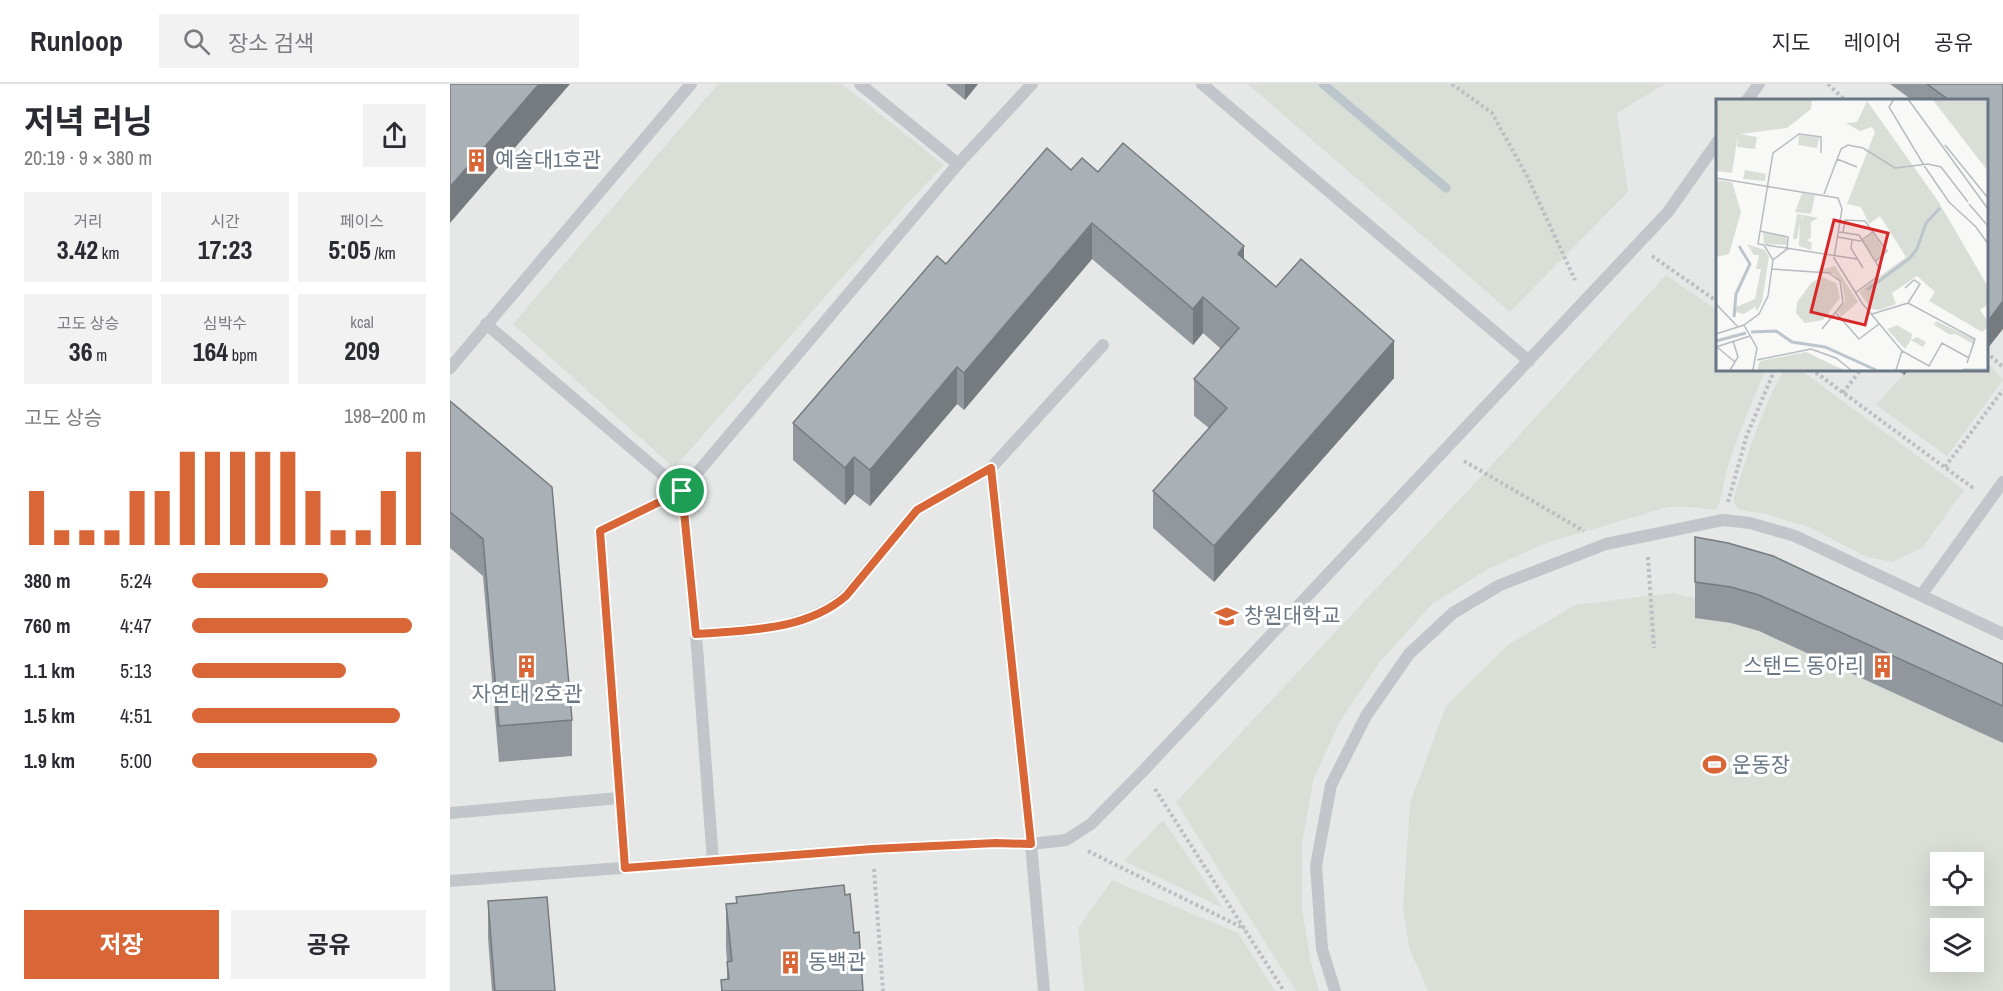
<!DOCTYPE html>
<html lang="ko">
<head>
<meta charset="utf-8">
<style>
	body { margin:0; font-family:"Archivo Narrow","Noto Sans KR",sans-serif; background:#f2f2f3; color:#2b2b33; height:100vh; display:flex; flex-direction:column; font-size:22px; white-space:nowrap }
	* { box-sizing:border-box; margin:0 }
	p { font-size:20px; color:#7c7c81 }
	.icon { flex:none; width:33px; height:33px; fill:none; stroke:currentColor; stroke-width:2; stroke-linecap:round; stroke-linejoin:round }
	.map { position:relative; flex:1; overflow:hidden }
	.drawer { display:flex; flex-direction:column; background:#fff; width:450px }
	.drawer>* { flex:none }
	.controls { position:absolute; left:1480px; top:768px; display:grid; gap:12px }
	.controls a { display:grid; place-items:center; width:54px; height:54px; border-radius:0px; background:#fff; box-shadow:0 6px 24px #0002; font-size:30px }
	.pin { position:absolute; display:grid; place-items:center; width:51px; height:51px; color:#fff; margin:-26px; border:3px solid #fff; border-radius:50%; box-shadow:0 2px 6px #0007 }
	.round { display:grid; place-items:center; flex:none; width:63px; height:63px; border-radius:0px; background:#f2f2f3 }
	.head { display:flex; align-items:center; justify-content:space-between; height:102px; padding:0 24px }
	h1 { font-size:33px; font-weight:700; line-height:45px }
	.metrics { display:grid; grid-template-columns:repeat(3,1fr); gap:9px; height:102px; padding:6px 24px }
	.metrics div { display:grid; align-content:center; border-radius:0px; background:#f2f2f3; text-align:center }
	.metrics b { font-size:26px; font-weight:700 }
	.metrics small { font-size:16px; font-weight:400 }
	.metrics p { font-size:16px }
	.chart { height:168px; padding:12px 24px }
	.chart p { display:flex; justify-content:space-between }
	.chart svg { width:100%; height:108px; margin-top:6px; stroke:#d86636; stroke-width:6 }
	.button { display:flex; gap:12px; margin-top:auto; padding:12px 24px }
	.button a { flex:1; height:69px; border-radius:0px; background:#d86636; color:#fff; font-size:24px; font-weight:700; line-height:69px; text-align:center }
	.button a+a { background:#f2f2f3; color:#2b2b33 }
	ul { padding:0 24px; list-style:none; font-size:20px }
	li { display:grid; grid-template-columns:96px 72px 1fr; align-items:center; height:45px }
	li i { height:15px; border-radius:8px; background:#d86636 }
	header { display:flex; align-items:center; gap:36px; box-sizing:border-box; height:84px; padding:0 30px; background:#fff; border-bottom:2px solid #e1e1e2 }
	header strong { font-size:28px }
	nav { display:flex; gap:33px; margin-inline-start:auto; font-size:21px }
	.search { width:420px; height:54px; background:#f2f2f3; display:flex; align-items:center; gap:15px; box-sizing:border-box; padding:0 21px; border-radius:0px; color:#7c7c81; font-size:22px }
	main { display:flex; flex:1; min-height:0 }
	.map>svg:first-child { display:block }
	.built { fill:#e6e7e7; fill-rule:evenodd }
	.green { fill:#d9dfd7; fill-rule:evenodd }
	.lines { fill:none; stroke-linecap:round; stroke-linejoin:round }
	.stream { stroke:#bcc5cb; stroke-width:9 }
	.path { stroke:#bcbec1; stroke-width:4; stroke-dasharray:3 3; stroke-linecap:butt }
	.lane { stroke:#c2c5c9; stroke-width:12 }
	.wall { fill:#91979d }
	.shaded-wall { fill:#767b7f }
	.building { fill:#a9b0b6; stroke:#767b7f; stroke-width:1.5 }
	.route-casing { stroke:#fff; stroke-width:12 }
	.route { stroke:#d86636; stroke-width:8 }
	.labels { text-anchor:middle; stroke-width:6; stroke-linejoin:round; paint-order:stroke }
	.poi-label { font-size:21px; fill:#697785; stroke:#fff; text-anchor:start }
	.inset-river { fill:none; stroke:#bcc5cb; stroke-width:3 }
	.inset-road { fill:none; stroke:#b6bcc2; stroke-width:1.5 }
	.view { fill:#d62828; fill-opacity:0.15; stroke:#d62828; stroke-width:3 }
	.inset-edge { fill:none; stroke:#697785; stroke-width:3 }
</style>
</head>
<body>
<header>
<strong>Runloop</strong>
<div class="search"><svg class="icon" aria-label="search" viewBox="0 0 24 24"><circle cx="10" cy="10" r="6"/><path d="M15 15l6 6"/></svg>장소 검색</div>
<nav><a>지도</a><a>레이어</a><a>공유</a></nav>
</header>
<main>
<section class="drawer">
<div class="head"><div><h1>저녁 러닝</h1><p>20:19 · 9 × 380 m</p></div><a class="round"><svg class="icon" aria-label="share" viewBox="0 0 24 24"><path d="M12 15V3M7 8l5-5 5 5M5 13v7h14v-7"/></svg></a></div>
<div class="metrics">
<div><p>거리</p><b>3.42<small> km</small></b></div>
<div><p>시간</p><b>17:23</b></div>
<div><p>페이스</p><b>5:05<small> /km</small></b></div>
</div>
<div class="metrics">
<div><p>고도 상승</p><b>36<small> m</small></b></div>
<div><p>심박수</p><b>164<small> bpm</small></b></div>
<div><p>kcal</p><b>209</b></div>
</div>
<div class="chart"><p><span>고도 상승</span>198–200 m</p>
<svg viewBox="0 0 160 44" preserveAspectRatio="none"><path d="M5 44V22M15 44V38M25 44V38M35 44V38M45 44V22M55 44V22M65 44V6M75 44V6M85 44V6M95 44V6M105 44V6M115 44V22M125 44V38M135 44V38M145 44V22M155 44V6"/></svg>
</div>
<ul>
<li><b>380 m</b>5:24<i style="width:58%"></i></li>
<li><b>760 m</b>4:47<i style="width:94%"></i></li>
<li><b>1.1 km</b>5:13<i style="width:66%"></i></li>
<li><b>1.5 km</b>4:51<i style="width:89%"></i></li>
<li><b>1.9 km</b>5:00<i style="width:79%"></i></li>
</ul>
<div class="button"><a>저장</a><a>공유</a></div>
</section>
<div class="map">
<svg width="1553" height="907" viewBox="0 0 1553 907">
	<rect width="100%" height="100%" fill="#f8f8f6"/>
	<path class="built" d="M0 0H1553V907H0ZM1268 16H1536V285H1268ZM1491 778H1524V812H1491ZM1491 844H1524V878H1491Z"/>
	<g class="green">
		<path d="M268 0H392L494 81 455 122 224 384 63 240Z"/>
		<path d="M798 0H1215L1167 29 1178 108 1060 228Z"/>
		<path d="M1216 191 1268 227V285H1316C1301 321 1284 358 1274 396 1272 405 1272 420 1265 426L1243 423H1218L1099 458 1038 485 982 520 929 579 890 637 864 694 852 758V825L861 879 869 907H846L726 718 1039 384Z"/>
		<path d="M1537 278 1553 296 1497 372 1426 321 1458 285H1536Z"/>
		<path d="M1334 285H1349L1514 406 1472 464 1442 478 1417 473 1359 443 1316 430 1290 426 1284 420V413C1298 369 1312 325 1334 285Z"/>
		<path d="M1222 509 1308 528 1553 643V907H978L960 866 953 825 960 719 996 622 1058 561 1125 521ZM1491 778H1524V812H1491ZM1491 844H1524V878H1491Z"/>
		<path d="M713 736 773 824 674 777Z"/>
		<path d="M662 796 788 849 825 907H634L628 844Z"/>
	</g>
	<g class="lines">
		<path class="stream" d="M873 0 996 104"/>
		<g class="path">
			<path d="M1002 0 1042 29 1078 94 1125 196"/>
			<path d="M1378 0 1395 16"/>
			<path d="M1202 172 1268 218"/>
			<path d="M1536 268 1553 283"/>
			<path d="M1361 285 1523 404"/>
			<path d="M1393 309 1411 285"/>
			<path d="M1014 377 1134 447"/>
			<path d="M1495 383 1553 306"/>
			<path d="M1278 418 1297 351 1325 285"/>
			<path d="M1198 473 1204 564"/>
			<path d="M705 705 834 907"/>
			<path d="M638 767 795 845"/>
			<path d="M424 785 433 907"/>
		</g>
		<g class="lane">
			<path d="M410 0 508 80"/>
			<path d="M752 0 1079 277"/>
			<path d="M1297 16 1309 0"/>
			<path d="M36 240 232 407 246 550 263 777"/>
			<path d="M0 284 241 0"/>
			<path d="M541 384 581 760 594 907"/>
			<path d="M1472 510 1553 398"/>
			<path d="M246 550C297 546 356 547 396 511L467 426 541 384 653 261"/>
			<path d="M0 729 169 714"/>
			<path d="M175 784 150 447 232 407 508 80 582 0"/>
			<path d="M0 797 422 765 546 759 581 760 616 756 641 740 694 686 1218 128 1268 57"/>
			<path d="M885 907 872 865 866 782 881 701 916 632 959 570 1003 529 1050 501 1156 460 1273 436 1300 439 1345 452 1553 550"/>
		</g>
	</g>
	<g class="wall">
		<path d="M496 0H528L515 16Z"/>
		<path d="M1440 0H1553L1538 264 1536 263V16H1462Z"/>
		<path d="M621 86 648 88 794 176 826 203 944 294 764 498 703 444V407L759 344 744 332V295L771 265 753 249 743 261 642 175 514 326 507 320 420 422 404 410 395 421 343 376V339L496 180Z"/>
		<path d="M1446 285H1459L1454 291Z"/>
		<path d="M0 317 122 636V672L49 678 33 492 0 464Z"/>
		<path d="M1245 453 1553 580V659L1309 547 1281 539 1245 534Z"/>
		<path d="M395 811 404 849 413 907H271V896L277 895V878L276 864V820L286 819V813Z"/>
		<path d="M38 817 105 907H42L38 854Z"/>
	</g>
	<g class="shaded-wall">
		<path d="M89 0H120L0 139V103Z"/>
		<path d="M515 0H528L515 16Z"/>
		<path d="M642 139V175L514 326V289Z"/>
		<path d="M794 162V199L788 170Z"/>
		<path d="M753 213V249L743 261V225Z"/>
		<path d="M1553 217V245L1538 264V237Z"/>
		<path d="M944 257V294L764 498V462Z"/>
		<path d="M507 283V320L420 422V386Z"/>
		<path d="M1454 285H1459L1454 291Z"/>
		<path d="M404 373V410L395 421V384Z"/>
	</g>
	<g class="building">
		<path d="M0 0H89L0 103Z"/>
		<path d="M1477 0H1553V217L1538 237 1536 236V16H1499Z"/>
		<path d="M673 59 794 162 788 170 826 203 851 175 944 257 764 462 703 407 777 324 744 295 789 244 753 213 743 225 642 139 514 289 507 283 420 386 404 373 395 384 343 339 487 172 496 180 597 64 621 86 632 74 648 88Z"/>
		<path d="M0 317 102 403 122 636 49 642 33 455 0 428Z"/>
		<path d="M1245 453 1278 459 1323 472 1553 580V622L1309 511 1281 503 1245 498Z"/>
		<path d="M394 801 395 811 400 810 404 849 409 848 413 907H272L271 896 279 895 277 878 282 877 276 820 287 819 286 813Z"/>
		<path d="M97 813 105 907H45L38 817Z"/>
	</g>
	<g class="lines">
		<defs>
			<path id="route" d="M541 384 581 760 546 759 422 765 175 784 150 447 232 407 246 550C298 546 355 547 396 512L467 426Z"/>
		</defs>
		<use href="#route" class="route-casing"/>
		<use href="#route" class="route"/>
	</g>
	<defs>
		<symbol id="building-bare" viewBox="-9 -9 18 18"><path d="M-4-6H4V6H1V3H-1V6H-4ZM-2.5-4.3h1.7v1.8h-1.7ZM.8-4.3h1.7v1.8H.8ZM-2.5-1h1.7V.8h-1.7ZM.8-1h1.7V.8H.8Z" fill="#d86636" stroke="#fff" stroke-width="2.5" paint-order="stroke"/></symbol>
		<symbol id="university-bare" viewBox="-9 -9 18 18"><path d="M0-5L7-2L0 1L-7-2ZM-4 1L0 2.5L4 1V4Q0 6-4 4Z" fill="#d86636" stroke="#fff" stroke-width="2.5" paint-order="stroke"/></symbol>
		<symbol id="stadium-bare" viewBox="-9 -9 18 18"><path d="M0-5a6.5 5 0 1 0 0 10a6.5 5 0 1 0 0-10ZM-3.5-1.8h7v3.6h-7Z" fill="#d86636" stroke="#fff" stroke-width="2.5" paint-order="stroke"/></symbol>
	</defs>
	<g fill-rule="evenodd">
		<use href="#building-bare" x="10" y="60" width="33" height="33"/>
		<use href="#university-bare" x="760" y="516" width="33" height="33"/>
		<use href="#building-bare" x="60" y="566" width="33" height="33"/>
		<use href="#building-bare" x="1416" y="566" width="33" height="33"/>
		<use href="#stadium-bare" x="1248" y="664" width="33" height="33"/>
		<use href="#building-bare" x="324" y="862" width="33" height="33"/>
	</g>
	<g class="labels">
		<g class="poi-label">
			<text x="45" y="83">예술대1호관</text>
			<text x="794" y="539">창원대학교</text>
			<text x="1414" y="589" text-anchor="end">스탠드 동아리</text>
			<text x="77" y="617" text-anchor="middle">자연대 2호관</text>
			<text x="1282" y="688">운동장</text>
			<text x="358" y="885">동백관</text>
		</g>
	</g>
	<g transform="translate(1266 15)">
		<rect width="272" height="272" fill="#f8f8f6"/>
		<path d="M0 0H96L95 10 71 29 24 35 41 38 39 50 21 48 22 35 16 74 0 72ZM216 0H271V71ZM151 2 222 102 271 186V206L264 211 271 221V229L266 233 213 202 219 193 201 177 176 194 180 205 164 211 155 210 143 193 190 158 164 117 153 125 145 108 131 105 159 33 156 28 144 32 130 24 141 23ZM83 36 103 39 101 49 82 46ZM29 71 50 75 49 82 27 80ZM0 81 16 83 25 113 13 155 0 158ZM86 94 99 96 95 115 79 113ZM81 115 87 116 85 122 88 116 102 119 95 123V139L91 141 96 144 95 151 83 147 84 123 81 140H77ZM47 133 70 137 71 146 48 145ZM157 134 169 152 160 162 146 142ZM31 145 49 151 53 158 46 203 41 212 39 208 28 215 20 213V208L39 200 45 170H40L43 156H38ZM119 167 142 203 125 218 122 212 129 203 126 184 118 175 101 172ZM106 178 120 184 124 199 107 221 89 224 80 214 81 203 96 183ZM220 222 258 240 259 246 239 235 234 236 218 226ZM181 226 196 235 195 241 201 238 210 243 207 248 195 241 189 250 171 230ZM90 253 128 271H41L44 262Z" fill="#d9dfd7"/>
		<path class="inset-river" d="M151 191 194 159 201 150 210 124 224 109M18 218 20 195 34 165 23 147M35 233 60 232 76 243 109 248 160 271M0 242 30 234M247 271H272"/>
		<path class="inset-road" d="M178 0 173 8 209 68 233 103 260 128 272 145M192 0 272 110M229 46 272 99M121 60 141 68M0 79 122 99 126 110 118 159 146 204 186 252 213 267 226 244 253 259M108 95 125 50 132 46 147 49 179 69 212 65 225 68 252 103M253 105 272 127M44 132 72 138 71 150 57 161M123 133 143 136 164 170 161 178 139 194M127 134 129 121 149 122 171 152 159 163M122 138 144 142 157 133M136 141 135 149 147 169M50 146 141 160M57 161 48 146 42 145 57 54 83 35 105 38V54M56 170 113 174 124 182 127 204 106 230M192 204 259 240 251 264M0 205 22 228M120 214 143 240 163 225M156 215 192 204 204 185 198 181 189 189M28 226 41 249 37 271M0 235 28 226 43 215 52 197 57 161M0 248 34 237M1 248 19 263M41 261 95 250 120 259 135 271M14 271 22 258 17 242M180 271 186 252"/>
		<path class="view" d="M118 121 172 134 149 226 95 213Z"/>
		<rect width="272" height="272" class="inset-edge"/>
	</g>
</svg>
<div class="controls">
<a><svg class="icon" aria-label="locate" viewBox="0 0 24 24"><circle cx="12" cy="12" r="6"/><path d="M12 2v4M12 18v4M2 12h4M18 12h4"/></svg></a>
<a><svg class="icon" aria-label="layers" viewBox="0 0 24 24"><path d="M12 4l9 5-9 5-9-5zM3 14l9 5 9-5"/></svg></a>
</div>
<div class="pin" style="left:232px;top:407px;background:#1e9e55"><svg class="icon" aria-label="arrive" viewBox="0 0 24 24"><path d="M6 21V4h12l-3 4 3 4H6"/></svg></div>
</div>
</main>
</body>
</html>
